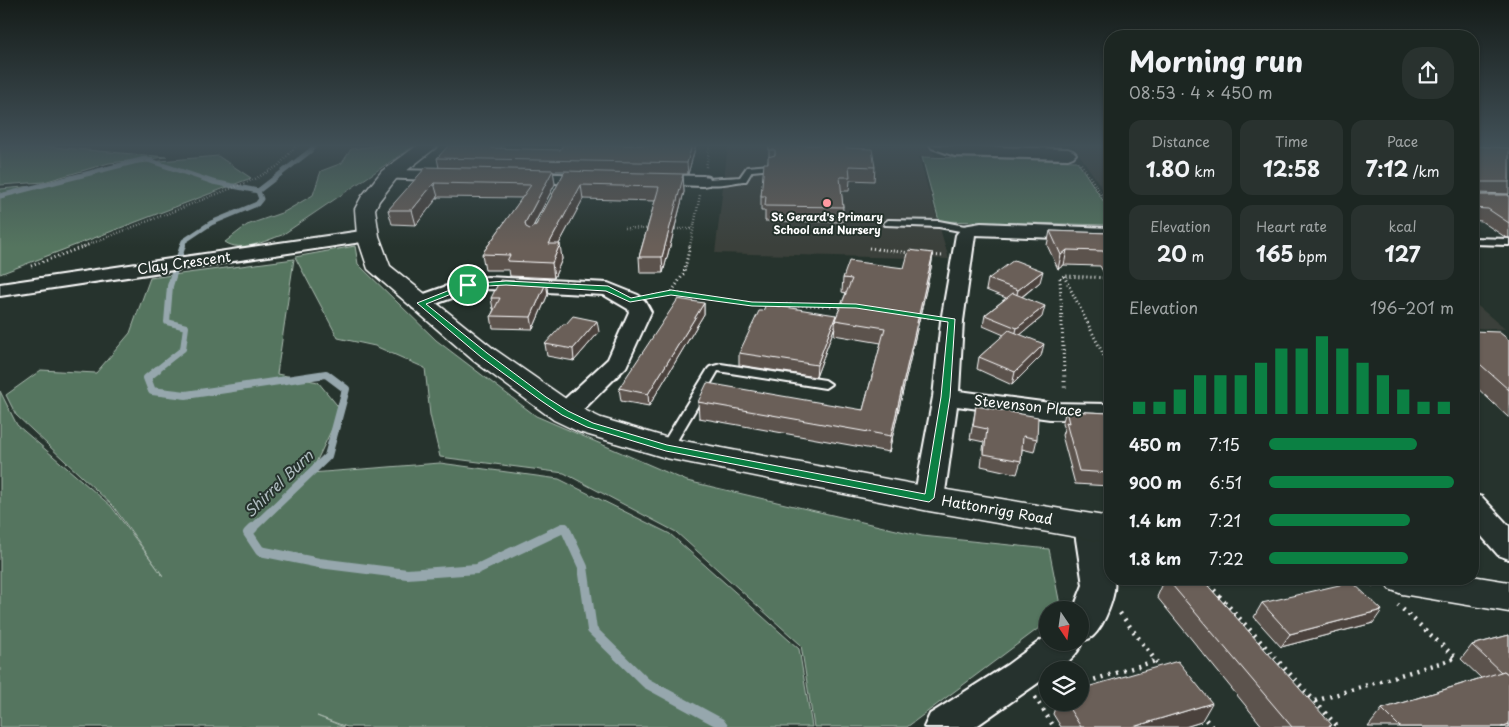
<!DOCTYPE html>
<html lang="en">
<head>
<meta charset="utf-8">
<style>
	body { margin:0; font-family:"Playpen Sans",sans-serif; background:#29322f; color:#f1f3f6; height:100vh; display:flex; flex-direction:column; font-size:19px; white-space:nowrap }
	* { box-sizing:border-box; margin:0 }
	p { font-size:16px; color:#a0a5a5 }
	.icon { flex:none; width:28px; height:28px; fill:none; stroke:currentColor; stroke-width:2; stroke-linecap:round; stroke-linejoin:round }
	.map { position:relative; flex:1; overflow:hidden }
	.sheet { position:absolute; left:1104px; top:30px; width:375px; height:555px; display:flex; flex-direction:column; background:#1c2622; border-radius:20px; box-shadow:0 1px 4px #0004,0 0 0 1px #3a4340 }
	.sheet>* { flex:none }
	.needle { width:32px; rotate:167deg }
	.tools { position:absolute; left:1039px; top:601px; display:grid; gap:10px }
	.tools a { display:grid; place-items:center; width:50px; height:50px; border-radius:50%; background:#1c2622; box-shadow:0 1px 4px #0004,0 0 0 1px #3a4340; font-size:25px }
	.pin { position:absolute; display:grid; place-items:center; width:42px; height:42px; color:#fff; margin:-21px; border:2px solid #fff; border-radius:50%; box-shadow:0 1px 5px #0007 }
	.round { display:grid; place-items:center; flex:none; width:52px; height:52px; border-radius:20px; background:#29322f }
	.overview { display:flex; align-items:center; justify-content:space-between; height:85px; padding:0 25px }
	h1 { font-size:28px; font-weight:700; line-height:38px }
	.stats { display:grid; grid-template-columns:repeat(3,1fr); gap:8px; height:85px; padding:5px 25px }
	.stats div { display:grid; align-content:center; border-radius:12px; background:#29322f; text-align:center }
	.stats b { font-size:21px; font-weight:700 }
	.stats small { font-size:14px; font-weight:400 }
	.stats p { font-size:14px }
	.chart { height:140px; padding:10px 25px }
	.chart p { display:flex; justify-content:space-between }
	.chart svg { width:100%; height:90px; margin-top:5px; stroke:#0b8043; stroke-width:6 }
	ul { padding:0 25px; list-style:none; font-size:16px }
	li { display:grid; grid-template-columns:80px 60px 1fr; align-items:center; height:38px }
	li i { height:12px; border-radius:6px; background:#0b8043 }
	.map>svg:first-child { display:block }
	.built { fill:#3b403a }
	.green { fill:#54755f; stroke:#aabaaf }
	.lines { fill:none; stroke-linecap:round; stroke-linejoin:round }
	.stream-far3 { stroke:#96a7ad; stroke-width:5 }
	.stream-far2 { stroke:#96a7ad; stroke-width:6 }
	.stream-far1 { stroke:#96a7ad; stroke-width:8 }
	.stream { stroke:#96a7ad; stroke-width:10 }
	.lane-casing { stroke:#fff; stroke-width:4 }
	.street-casing { stroke:#fff; stroke-width:4 }
	.secondary-casing { stroke:#fff; stroke-width:3 }
	.path-far3 { stroke:#fff; stroke-width:2.5; stroke-dasharray:0.5 2.5; stroke-linecap:butt }
	.path-far2 { stroke:#fff; stroke-width:3; stroke-dasharray:1 3; stroke-linecap:butt }
	.path-far1 { stroke:#fff; stroke-width:4; stroke-dasharray:1 4.5; stroke-linecap:butt }
	.path { stroke:#fff; stroke-width:4.5; stroke-dasharray:2 5.5; stroke-linecap:butt }
	.lane { fill:#26332d; fill-rule:evenodd }
	.street { fill:#26332d; fill-rule:evenodd }
	.secondary { fill:#26332d; fill-rule:evenodd }
	.wall { fill:#5c524d; stroke:#fff; fill-rule:evenodd }
	.shaded-wall { fill:#4b423e; stroke:#fff }
	.building { fill:#6b5f59; stroke:#fff }
	.route { fill:#0b8043; stroke:#fff; fill-rule:evenodd }
	.poi-dot { fill:#ff9aa2; stroke:#26332d; stroke-width:2 }
	.labels { text-anchor:middle; stroke-width:4; stroke-linejoin:round; paint-order:stroke }
	.far-poi-label { font-size:11px; font-weight:bold; fill:#fff; stroke:#26332d }
	.street-label { font-size:14px; fill:#fff; stroke:#26332d }
	.water-label { font-size:15px; font-style:italic; fill:#b0bdc1; stroke:#26332d }
</style>
</head>
<body>
<div class="map">
<svg width="1509" height="727" viewBox="0 0 1509 727">
	<rect width="100%" height="100%" fill="#26332d"/>
	<filter id="ink" filterUnits="userSpaceOnUse"><feTurbulence type="fractalNoise" baseFrequency=".02" numOctaves="2"/><feDisplacementMap in="SourceGraphic" scale="10" xChannelSelector="R" yChannelSelector="G"/><feConvolveMatrix kernelMatrix="1 2 1 2 8 2 1 2 1" color-interpolation-filters="sRGB"/></filter>
	<g filter="url(#ink)">
		<g class="built">
			<path d="M728 145H926L936 156 919 157 949 259 715 253Z"/>
			<path d="M1073 145H1110V200Z"/>
			<path d="M1472 302H1473L1505 329 1473 328Z"/>
		</g>
		<g class="green">
			<path d="M0 145H30L167 157 109 163 44 182 0 185Z"/>
			<path d="M382 145H415L282 235C265 241 241 253 225 242L247 225 284 212 313 195 321 171 342 163 351 149Z"/>
			<path d="M218 156 251 178 0 274V189L35 186 114 165Z"/>
			<path d="M922 157 1077 161 1110 211V225L939 221Z"/>
			<path d="M355 246 358 264 436 340 536 416 687 481 922 536 1049 549 1061 610H1048L1047 622 907 727H814L801 645 676 532 564 473 440 457 430 415 425 368 375 346 338 338 295 257Z"/>
			<path d="M294 259 277 374 318 382 341 410 311 473 440 463 559 479 670 534 799 649 812 727H347L317 716 344 727H0V391L17 425 111 506 163 576 113 506 16 415 6 395 41 370 96 373 130 333 150 278Z"/>
		</g>
		<g class="lines">
			<g class="stream-far3">
				<path d="M258 191 310 151 315 145"/>
				<path d="M0 196 145 159 213 182 258 191 261 199 257 204 211 223 184 241 182 246"/>
			</g>
			<path class="stream-far2" d="M155 371 183 349 186 327 167 322 170 286 183 245"/>
			<g class="stream-far1">
				<path d="M157 370 147 378 152 391 186 395 326 374 346 389 328 456 252 529"/>
				<path d="M560 529 565 527 566 529"/>
			</g>
			<g class="stream">
				<path d="M253 528 248 533 260 551 319 563 407 574 477 569 563 528"/>
				<path d="M565 528 583 567 592 630 646 683 720 723 723 727"/>
			</g>
			<defs>
				<g id="lane">
					<path d="M770 165H773V169L752 171 746 181H743C730 183 710 188 699 181 703 178 732 178 740 177L747 167Z"/>
					<path d="M888 220 939 221 970 227 974 230 970 233 939 227 885 225 884 223Z"/>
					<path d="M1472 238 1509 239V245L1472 244Z"/>
					<path d="M721 364 825 380 831 384 825 388 718 371 671 451H661L660 448 708 369 710 367Z"/>
				</g>
				<g id="street">
					<path d="M930 145 1068 149 1073 151 1076 154 1073 157 1068 159 955 156 932 148Z"/>
					<path d="M389 170 451 171 457 173 459 176 457 179 451 181 383 178 381 175 383 172Z"/>
					<path d="M522 173 594 175 600 176 602 180 600 184 594 185 516 181 514 178 516 175Z"/>
					<path d="M652 175 703 176 709 177 711 181 709 185 703 186 646 184 644 180 646 176Z"/>
					<path d="M981 223 1110 228V240L975 235 963 321 959 391 1050 403 1110 404V420L1050 419 957 406 944 499 939 506 929 509 919 506 914 499 933 397 941 321 956 235 963 226Z"/>
					<path d="M368 230 375 232 377 236 375 240 0 296V284Z"/>
					<path d="M487 277 608 283 638 295 645 301 651 312 626 367 574 419 565 421 556 419 552 413 556 407 608 359 629 312 628 309 604 295 487 289 472 291 421 309 413 308 410 303 413 298 461 281Z"/>
					<path d="M1472 494 1482 497 1509 526V559L1498 555 1472 525Z"/>
					<path d="M1089 515 1100 518C1110 536 1110 559 1110 579H1114C1117 594 1104 626 1093 636 1090 639 1085 640 1082 641 1080 654 1061 670 1048 670V676L975 727H924L930 714 1007 665 1048 635V642H1080V610H1073L1083 585 1074 526 1078 518Z"/>
				</g>
				<g id="secondary">
					<path d="M418 145H439L396 179 379 201 375 209 379 236 390 266 494 349 576 406 601 418 668 438 929 487 1110 517V543L929 511 666 458 579 432 554 420 474 361 368 269 357 236 355 209 362 196 382 171Z"/>
					<path d="M1472 576 1509 582V612L1402 594 1389 589 1383 579H1472Z"/>
				</g>
			</defs>
			<use href="#lane" class="lane-casing"/>
			<use href="#street" class="street-casing"/>
			<use href="#secondary" class="secondary-casing"/>
			<g class="path-far3">
				<path d="M1081 164 1110 207"/>
				<path d="M706 167 710 145"/>
				<path d="M624 228 651 229"/>
				<path d="M672 229H693"/>
				<path d="M85 246 255 179 278 166 297 145"/>
				<path d="M690 246 700 195"/>
			</g>
			<g class="path-far2">
				<path d="M869 248 910 253"/>
				<path d="M929 255 943 256"/>
				<path d="M31 266 88 245"/>
				<path d="M1064 276 1110 368"/>
				<path d="M671 293 752 304 845 306"/>
				<path d="M653 296 671 293 684 273 690 245"/>
				<path d="M916 315 932 318"/>
				<path d="M1064 371 1060 278 1064 276 1110 278"/>
			</g>
			<path class="path-far1" d="M1064 370 1065 392"/>
			<g class="path">
				<path d="M1204 579 1338 727"/>
				<path d="M1367 579 1374 585"/>
				<path d="M1120 613 1161 668"/>
				<path d="M1080 684 1155 661"/>
				<path d="M1035 697 1054 727"/>
				<path d="M1315 701 1456 658 1398 605"/>
				<path d="M1201 714 1212 727"/>
			</g>
			<use href="#lane" class="lane"/>
			<use href="#street" class="street"/>
			<use href="#secondary" class="secondary"/>
		</g>
		<g class="wall">
			<path d="M503 145 500 149 560 150 563 145H696L688 174H683L684 192 663 273H640L639 257 655 201 583 199 559 244 562 259 554 278 510 276 509 270H485L482 254 522 198 438 197 416 225 392 224 388 210 439 168 437 158ZM553 171H565L536 225 533 227 555 184Z"/>
			<path d="M769 145 846 148 875 167 874 181 850 180 849 191H841L843 207 842 222 765 221V211H761V196L769 157Z"/>
			<path d="M1472 145 1476 146 1509 148V194L1477 193 1478 195H1509V238L1505 237 1481 221 1472 220Z"/>
			<path d="M1050 231 1110 233V284L1100 266 1064 265 1058 269 1047 245Z"/>
			<path d="M933 253 931 268 889 452 699 418 698 402 863 410 881 343 834 335 835 326 816 377 739 365V353L836 315 835 320 846 293 842 292 843 278 904 268Z"/>
			<path d="M988 279 1040 282 1022 297 1042 317 1020 335 1041 356 1012 385 977 369 979 357 1004 335 983 326 985 315 1006 298 986 290Z"/>
			<path d="M546 283 548 294 533 329 493 328 491 316 494 309H493L491 298Z"/>
			<path d="M704 303V314L649 406 621 401 619 388Z"/>
			<path d="M1472 331 1509 340V418L1472 383Z"/>
			<path d="M599 332 574 361 547 356 545 344Z"/>
			<path d="M976 406 1037 439 1034 452 1022 449 1021 461 1017 474 981 466 984 442 970 439Z"/>
			<path d="M1066 411 1110 413V486L1075 484 1062 435 1064 429 1062 424Z"/>
			<path d="M1165 579H1202L1331 727H1263L1157 597Z"/>
			<path d="M1262 603 1373 623 1281 647 1254 617Z"/>
			<path d="M1509 635V727H1368L1382 709 1481 678 1461 659 1472 645Z"/>
			<path d="M1057 702H1080L1201 722 1185 727H1061L1053 714Z"/>
		</g>
		<g class="shaded-wall">
			<path d="M493 145H503L493 159 491 148Z"/>
			<path d="M692 145H696L688 174 687 163Z"/>
			<path d="M553 170 555 184 527 238 525 223Z"/>
			<path d="M683 174 684 192 663 273 662 257Z"/>
			<path d="M434 183 438 197 416 225 412 210Z"/>
			<path d="M581 185 583 199 551 259 549 244Z"/>
			<path d="M560 244 562 259 554 278 552 263Z"/>
			<path d="M1067 250 1064 265 1058 269 1061 255Z"/>
			<path d="M933 253 931 268 889 452 891 436Z"/>
			<path d="M1043 271 1040 282 1015 302 1018 290Z"/>
			<path d="M546 283 548 294 533 329 531 317Z"/>
			<path d="M704 303V314L649 406 648 394Z"/>
			<path d="M1045 306 1042 317 1014 340 1017 328Z"/>
			<path d="M836 315 835 326 816 377 817 365Z"/>
			<path d="M597 321 599 332 574 361 573 349Z"/>
			<path d="M1044 344 1041 356 1012 385 1015 372Z"/>
			<path d="M1382 610 1373 623 1281 647 1290 634Z"/>
			<path d="M1212 703 1201 722 1185 727H1133Z"/>
			<path d="M1509 724V727H1501Z"/>
		</g>
		<g class="building">
			<path d="M449 145H493L491 148 560 150 563 145H692L687 163 437 158Z"/>
			<path d="M769 145H846V148L872 149 875 167 849 166 850 177H840L843 207 765 206 766 196H761L764 163H768V157L775 155V150H769Z"/>
			<path d="M1472 145H1476V146L1509 148V182H1478L1476 183 1477 193 1478 195H1509V223L1488 209 1472 208Z"/>
			<path d="M426 167 553 170 525 223 526 227 530 229 536 225 565 171 683 174 682 178H683L662 257H639L659 187 581 185 549 244H560L552 263 507 261 510 255 482 254 531 185 434 183 412 210H388Z"/>
			<path d="M1050 231 1110 233V262L1103 251 1067 250 1061 255Z"/>
			<path d="M909 250 933 253 891 436 698 402 707 383 863 410 885 328 835 320 852 279 843 278 849 261 904 268Z"/>
			<path d="M1014 260 1043 271 1018 290 988 279Z"/>
			<path d="M500 280 546 283 531 317 491 316 500 298H491Z"/>
			<path d="M1013 293 1045 306 1017 328 985 315Z"/>
			<path d="M678 299 704 303 648 394 619 388Z"/>
			<path d="M766 304 836 315 817 365 739 353 759 311H763Z"/>
			<path d="M573 316 597 321 573 349 545 344 563 324H566Z"/>
			<path d="M1009 330 1044 344 1015 372 979 357Z"/>
			<path d="M1472 331 1499 332 1509 340V390L1472 357Z"/>
			<path d="M976 406 1038 417 1037 439 1023 436 1021 461 984 454 987 429 973 426Z"/>
			<path d="M1066 411 1110 413V473L1079 471 1066 422 1069 423Z"/>
			<path d="M1167 579H1202L1332 725 1327 727H1292Z"/>
			<path d="M1352 582 1382 610 1290 634 1262 603Z"/>
			<path d="M1509 635V675L1504 671 1501 672 1472 645Z"/>
			<path d="M1178 661 1212 703 1133 727H1081L1065 702H1080V689Z"/>
			<path d="M1504 671 1509 675V724L1501 727H1400L1382 709Z"/>
		</g>
	</g>
	<linearGradient id="sky" x2="0" y2="1"><stop stop-color="#151c19"/><stop offset="0.59" stop-color="#415057"/><stop offset="1" stop-color="#415057" stop-opacity="0"/></linearGradient>
	<rect width="1509" height="247" fill="url(#sky)"/>
	<path class="route" d="M506 281 608 286 631 298 671 290 752 302 856 304 955 319 950 397 934 498 929 502 666 451 587 427 562 415 540 400 481 357 417 303 465 284ZM506 285 606 291 630 302 671 295 752 306 856 308 948 322 941 397 925 494 667 445 593 423 568 411 546 397 487 353 426 304 469 287Z"/>
	<circle class="poi-dot" cx="827" cy="203" r="5"/>
	<g class="labels">
		<g class="far-poi-label">
			<text x="827" y="221">St Gerard's Primary<tspan x="827" dy="13">School and Nursery</tspan></text>
		</g>
		<g class="street-label">
			<text transform="translate(184 263) rotate(-8)" y="5">Clay Crescent</text>
			<text transform="translate(1028 406) rotate(6)" y="5">Stevenson Place</text>
			<text transform="translate(997 510) rotate(10)" y="5">Hattonrigg Road</text>
		</g>
		<g class="water-label">
			<text transform="translate(279 484) rotate(-44)" y="5">Shirrel Burn</text>
		</g>
	</g>
</svg>
<div class="tools">
<a><svg class="needle" viewBox="-14 -14 28 28"><path d="M0-13l5 13h-10z" fill="#e53935"/><path d="M0 13l5-13h-10z" fill="#a0a5a5"/></svg></a>
<a><svg class="icon" aria-label="layers" viewBox="0 0 24 24"><path d="M12 4l9 5-9 5-9-5zM3 14l9 5 9-5"/></svg></a>
</div>
<div class="pin" style="left:468px;top:285px;background:#1e9e55"><svg class="icon" aria-label="arrive" viewBox="0 0 24 24"><path d="M6 21V4h12l-3 4 3 4H6"/></svg></div>
<section class="sheet">
<div class="overview"><div><h1>Morning run</h1><p>08:53 · 4 × 450 m</p></div><a class="round"><svg class="icon" aria-label="share" viewBox="0 0 24 24"><path d="M12 15V3M7 8l5-5 5 5M5 13v7h14v-7"/></svg></a></div>
<div class="stats">
<div><p>Distance</p><b>1.80<small> km</small></b></div>
<div><p>Time</p><b>12:58</b></div>
<div><p>Pace</p><b>7:12<small> /km</small></b></div>
</div>
<div class="stats">
<div><p>Elevation</p><b>20<small> m</small></b></div>
<div><p>Heart rate</p><b>165<small> bpm</small></b></div>
<div><p>kcal</p><b>127</b></div>
</div>
<div class="chart"><p><span>Elevation</span>196–201 m</p>
<svg viewBox="0 0 160 44" preserveAspectRatio="none"><path d="M5 44V38M15 44V38M25 44V32M35 44V25M45 44V25M55 44V25M65 44V19M75 44V12M85 44V12M95 44V6M105 44V12M115 44V19M125 44V25M135 44V32M145 44V38M155 44V38"/></svg>
</div>
<ul>
<li><b>450 m</b>7:15<i style="width:80%"></i></li>
<li><b>900 m</b>6:51<i style="width:100%"></i></li>
<li><b>1.4 km</b>7:21<i style="width:76%"></i></li>
<li><b>1.8 km</b>7:22<i style="width:75%"></i></li>
</ul>
</section>
</div>
</body>
</html>
